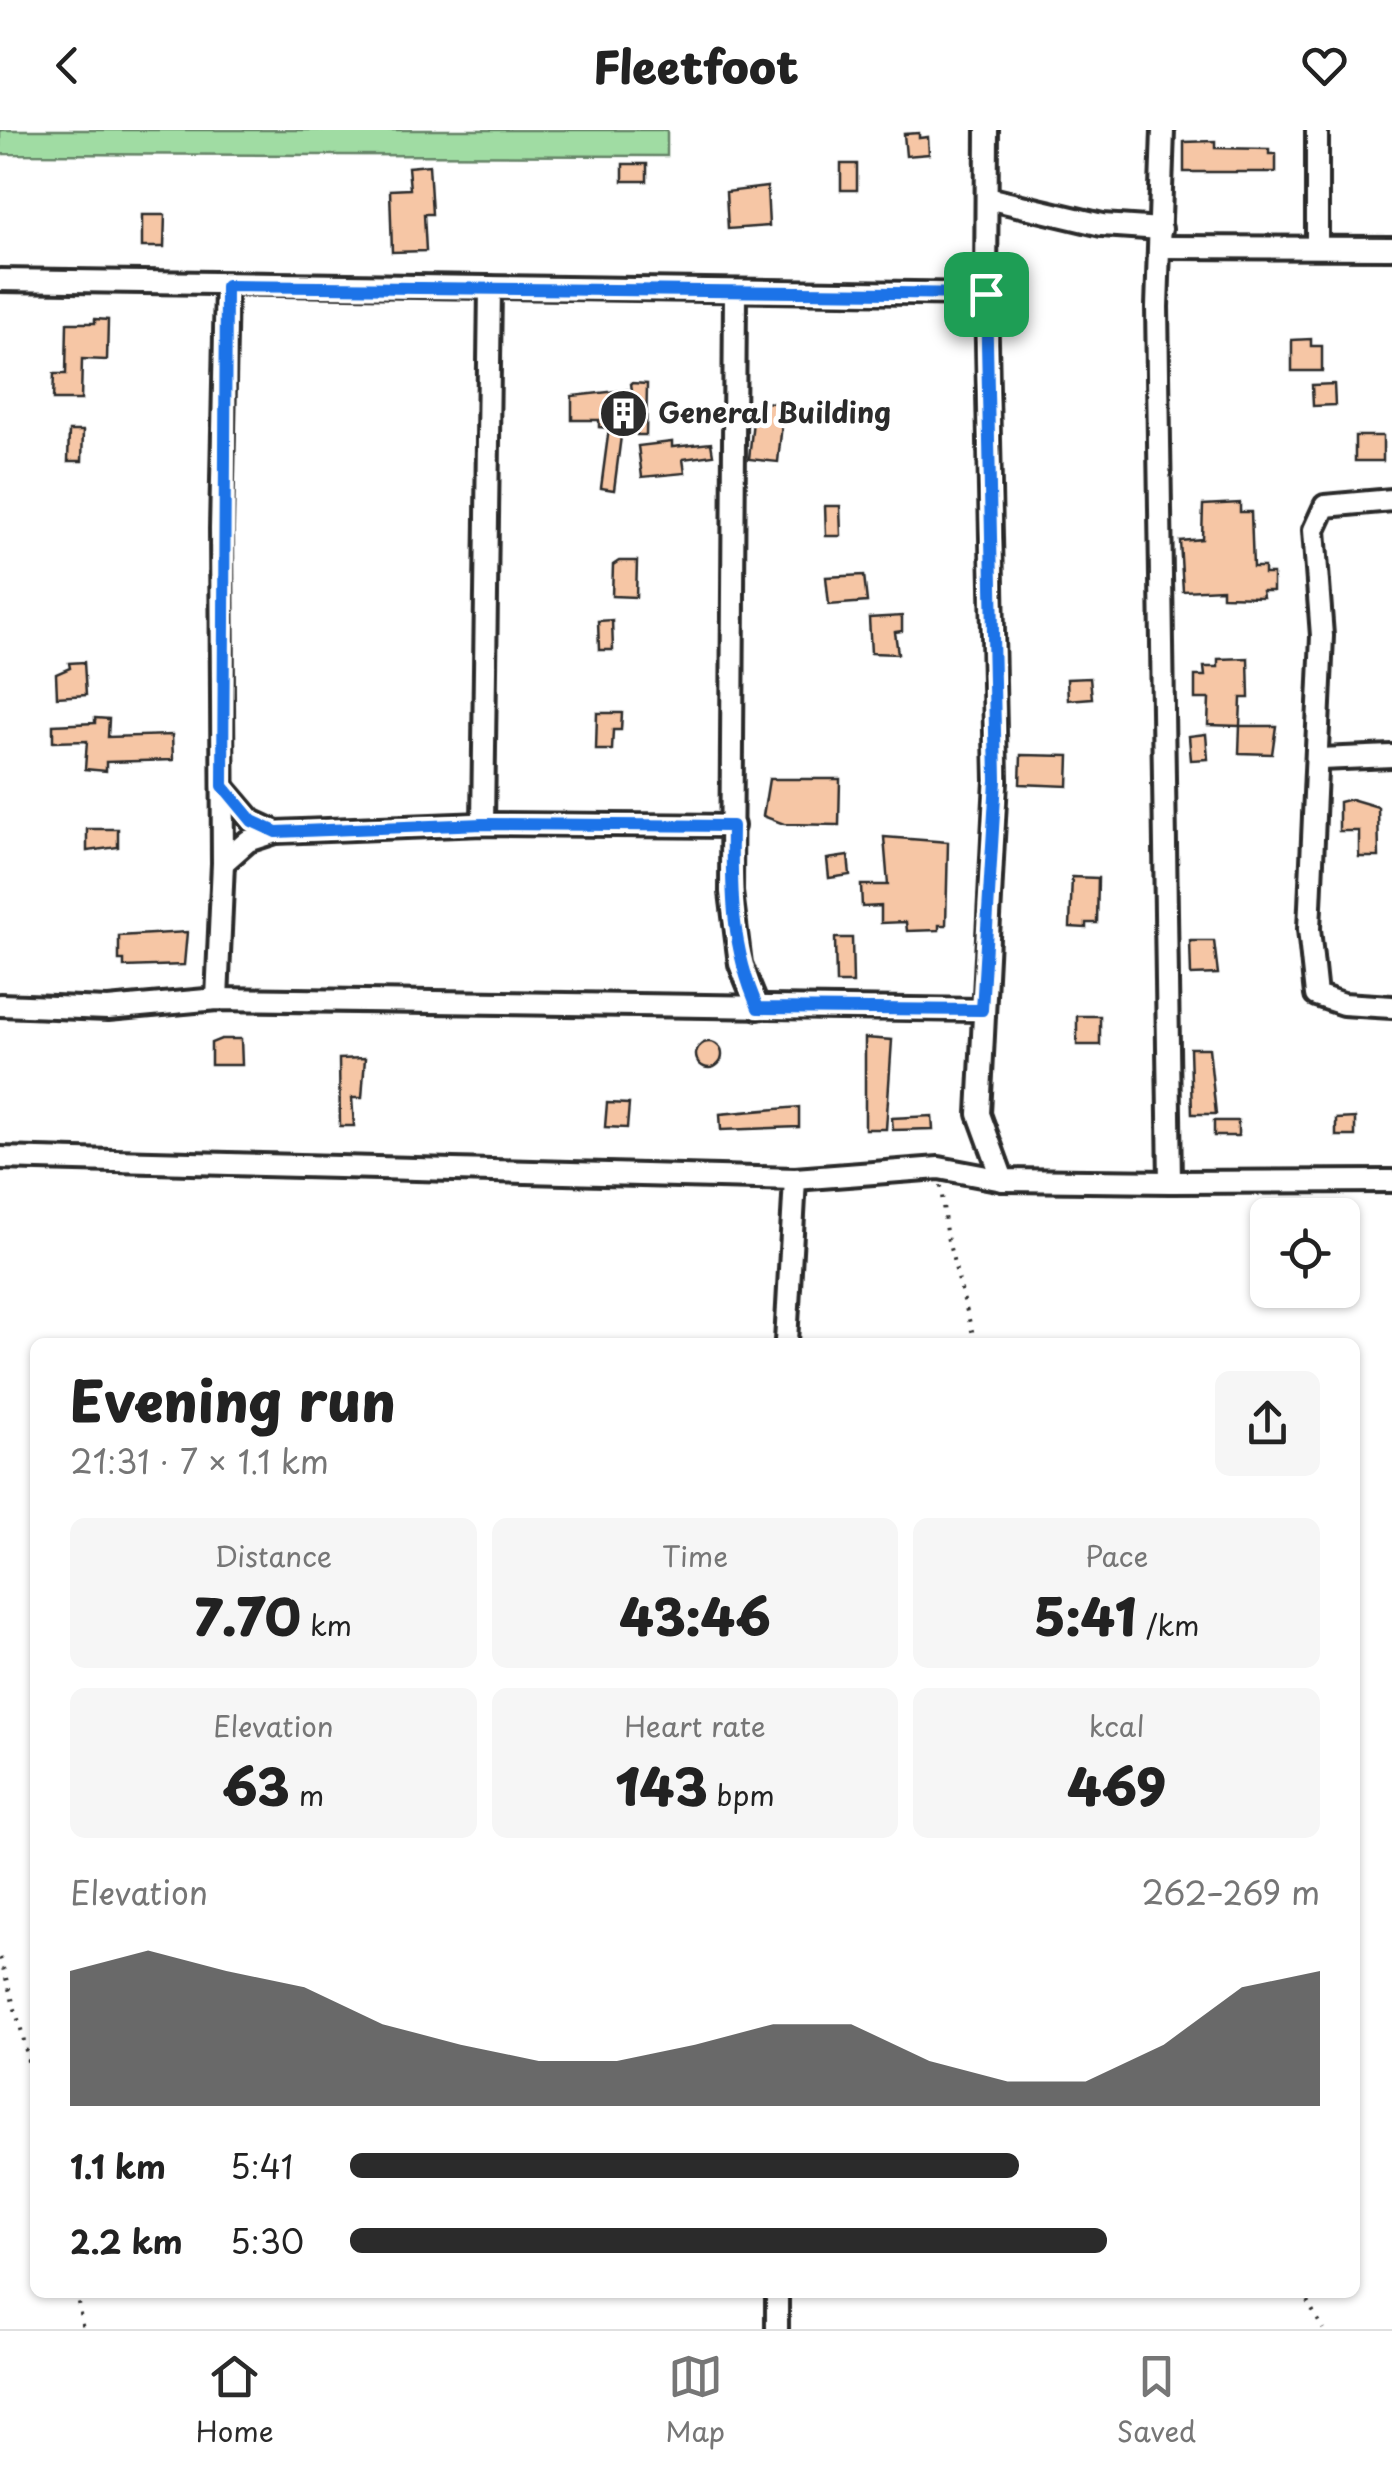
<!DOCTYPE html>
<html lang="en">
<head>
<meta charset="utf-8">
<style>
	body { margin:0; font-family:"Playpen Sans",sans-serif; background:#f6f6f6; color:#222; height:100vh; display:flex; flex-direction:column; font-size:38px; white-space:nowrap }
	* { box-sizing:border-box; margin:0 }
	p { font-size:32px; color:#767676 }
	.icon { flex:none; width:55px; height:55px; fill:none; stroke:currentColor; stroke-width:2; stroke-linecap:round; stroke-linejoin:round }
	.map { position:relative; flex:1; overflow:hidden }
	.side { position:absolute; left:30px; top:1208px; width:1330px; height:960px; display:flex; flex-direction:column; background:#fff; border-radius:15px; box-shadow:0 2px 8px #0004 }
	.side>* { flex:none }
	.tools { position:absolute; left:1250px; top:1068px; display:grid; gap:20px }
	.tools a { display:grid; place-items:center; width:110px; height:110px; border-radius:15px; background:#fff; box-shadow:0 2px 8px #0004; font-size:50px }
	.pin { position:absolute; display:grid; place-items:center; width:85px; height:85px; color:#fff; margin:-42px; border-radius:20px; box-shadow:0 5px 15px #0006 }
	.round { display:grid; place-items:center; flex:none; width:105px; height:105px; border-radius:15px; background:#f6f6f6 }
	.head { display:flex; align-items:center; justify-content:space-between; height:170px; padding:0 40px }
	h1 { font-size:55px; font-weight:800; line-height:75px }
	.stats { display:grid; grid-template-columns:repeat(3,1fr); gap:15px; height:170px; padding:10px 40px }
	.stats div { display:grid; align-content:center; border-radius:15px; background:#f6f6f6; text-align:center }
	.stats b { font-size:50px; font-weight:800 }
	.stats small { font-size:28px; font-weight:400 }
	.stats p { font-size:28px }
	.chart { height:280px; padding:20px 40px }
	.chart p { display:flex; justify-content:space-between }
	.chart svg { width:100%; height:180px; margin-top:10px; fill:#2b2b2b; opacity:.7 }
	ul { padding:0 40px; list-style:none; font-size:32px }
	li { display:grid; grid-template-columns:160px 120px 1fr; align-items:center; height:75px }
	li i { height:25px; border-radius:12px; background:#2b2b2b }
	header { display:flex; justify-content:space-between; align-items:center; height:130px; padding:0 40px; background:#fff; font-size:45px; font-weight:800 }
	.menu { display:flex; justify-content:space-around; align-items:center; height:140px; border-top:2px solid #e0e0e0; background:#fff; font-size:28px; color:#767676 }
	.menu a { display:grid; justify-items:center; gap:5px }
	.menu .active { color:#2b2b2b }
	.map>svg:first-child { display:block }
	.green { fill:#a0dca3; stroke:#668467; stroke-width:2.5 }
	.building { fill:#f6c6a5; stroke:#2b2b2b; stroke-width:2.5 }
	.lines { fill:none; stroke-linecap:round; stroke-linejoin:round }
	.minor-casing { stroke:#2b2b2b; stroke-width:28 }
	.path { stroke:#2b2b2b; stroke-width:4; stroke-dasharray:2.5 8; stroke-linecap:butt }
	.minor { stroke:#fff; stroke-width:20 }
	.route-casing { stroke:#fff; stroke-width:20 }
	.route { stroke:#1a73e8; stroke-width:12 }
	.labels { text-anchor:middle; stroke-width:10; stroke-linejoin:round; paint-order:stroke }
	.poi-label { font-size:28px; font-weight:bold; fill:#2b2b2b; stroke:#fff; text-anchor:start }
</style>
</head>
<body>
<header><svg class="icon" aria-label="back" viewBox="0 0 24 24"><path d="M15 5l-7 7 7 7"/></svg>Fleetfoot<svg class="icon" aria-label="heart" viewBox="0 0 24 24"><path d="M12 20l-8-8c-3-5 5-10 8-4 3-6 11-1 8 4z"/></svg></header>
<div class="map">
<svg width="1392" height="2199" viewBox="0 0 1392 2199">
	<rect width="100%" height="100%" fill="#fff"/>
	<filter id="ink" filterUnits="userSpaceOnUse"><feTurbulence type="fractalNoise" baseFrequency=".01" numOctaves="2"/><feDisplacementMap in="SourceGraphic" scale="20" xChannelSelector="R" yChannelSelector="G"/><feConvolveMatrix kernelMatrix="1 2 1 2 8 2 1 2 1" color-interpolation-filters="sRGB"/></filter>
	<g filter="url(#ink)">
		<path class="green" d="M0 0H667V26L0 24Z"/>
		<g class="building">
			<path d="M919 3V8L928 7 929 24 906 26 904 4Z"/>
			<path d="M1215 11V18L1269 19V24H1276V42H1184V12Z"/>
			<rect x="623" y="34" width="24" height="17"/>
			<rect x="841" y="34" width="16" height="26"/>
			<path d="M429 35 432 84H424L426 121 392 122 390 60 410 59 408 37Z"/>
			<path d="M767 57 769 96 728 99 726 62Z"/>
			<path d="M142 85H165L164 117H142Z"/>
			<path d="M95 189 108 190 107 230 82 229 81 270H53L54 244H66L67 193H95Z"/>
			<path d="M1311 209V216H1322V241H1292V210Z"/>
			<path d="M631 253 647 254 646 305H637Z"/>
			<path d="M1334 254 1335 275 1313 276 1312 255Z"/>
			<path d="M627 260 614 360 601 358 609 298 599 297V290H572V266Z"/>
			<path d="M755 271 784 274 778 332 749 329Z"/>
			<path d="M69 301H83L82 331H68Z"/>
			<rect x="1355" y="306" width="28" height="25"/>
			<path d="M672 312V317L711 313 713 325 683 329 685 343 642 347 638 316Z"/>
			<path d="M1240 373V382H1251L1253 437H1264V444H1273V461H1262L1263 467 1222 466V459L1183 461 1180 411 1202 409 1203 375Z"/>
			<path d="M825 376H840L841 406H826Z"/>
			<path d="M619 431H637L636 467 612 466 613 435Z"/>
			<path d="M864 445 867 472 829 475 826 447Z"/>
			<path d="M902 486V501L895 502 898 524 871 523 869 488Z"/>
			<path d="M612 490 613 520H599L598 491Z"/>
			<path d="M1248 528 1249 568H1241L1240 596H1276L1272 624 1239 623 1240 596 1208 595 1209 569H1195V546H1205L1204 537H1218V529Z"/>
			<path d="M84 532 86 565 57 567 56 544 70 538 69 533Z"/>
			<path d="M1090 548 1092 568 1068 570 1067 549Z"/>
			<path d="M597 583H622L621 600H613L612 620H596Z"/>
			<path d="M95 588 109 589 108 607 172 605 173 630 106 632V641L85 639 87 611 53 612V595L95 593Z"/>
			<path d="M1206 604 1208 629 1191 630 1189 606Z"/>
			<path d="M1021 625 1069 626 1068 656 1020 654Z"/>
			<path d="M769 649H840L839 695 784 694 763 686Z"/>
			<path d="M1351 669 1378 677 1379 727H1359V701H1339V672Z"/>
			<path d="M87 699H118V717L87 721Z"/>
			<path d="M884 707 948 712 946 795H939V800L907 801 906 792 881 793V776L862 777 861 755H888Z"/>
			<path d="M848 726 850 745 829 748 827 729Z"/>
			<path d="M1072 747 1098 748 1097 793H1086V798L1070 797Z"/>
			<path d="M187 802 184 835 124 837V830H119V806Z"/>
			<path d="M835 808H852L853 853H836Z"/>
			<path d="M1190 811H1214L1218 844 1191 845Z"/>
			<rect x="1077" y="886" width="23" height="29"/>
			<path d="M865 908 892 910 886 999H865Z"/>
			<path d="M221 909H241L242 935H211V913Z"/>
			<circle cx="709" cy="925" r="13"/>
			<path d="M1190 918H1209L1216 984H1192Z"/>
			<path d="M365 928 362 968H352L354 996H340L339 929Z"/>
			<path d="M607 973 629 974 627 998 605 997Z"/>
			<path d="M799 977V997L721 1000 720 984Z"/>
			<path d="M932 986 933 999 893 1000 892 988Z"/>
			<path d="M1355 988V1006H1336V989Z"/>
			<rect x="1214" y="991" width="24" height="15"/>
		</g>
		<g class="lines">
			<defs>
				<g id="minor">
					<path d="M987 0 986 164 996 650 979 984 1003 1050"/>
					<path d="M1163 0 1157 177 1170 1052 1392 1051"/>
					<path d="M987 68 1102 95 1161 99"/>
					<path d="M1160 117 1392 118"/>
					<path d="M1317 117V0"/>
					<path d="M0 150 986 164"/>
					<path d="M735 163 731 762 740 834 758 878"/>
					<path d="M1392 370 1325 376 1314 400 1322 506 1309 799 1316 865 1343 874 1392 877"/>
					<path d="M1320 629 1392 626"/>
					<path d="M223 657 252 691 276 702"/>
					<path d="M483 694 490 157"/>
					<path d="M223 733 248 711 276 702 483 694 733 696"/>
					<path d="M217 869 223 733 221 399 226 156"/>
					<path d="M0 875 108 879 217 869 982 880"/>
					<path d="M0 1028 795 1049 939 1038 1003 1050 1170 1052"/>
					<path d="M786 1212 795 1049"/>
					<path d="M777 2199V2162"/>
				</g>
			</defs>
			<use href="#minor" class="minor-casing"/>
			<g class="path">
				<path d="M941 1056 946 1103 975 1212"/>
				<path d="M0 1828 23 1906 35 1967"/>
				<path d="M76 2162 83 2199"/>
				<path d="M1302 2162 1323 2199"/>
			</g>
			<use href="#minor" class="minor"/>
		</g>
	</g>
	<g class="lines" filter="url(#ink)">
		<defs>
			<path id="route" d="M226 156 986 164 996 650 982 880 758 878C731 818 731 760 732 696L483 694 276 702 252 691 223 656Z"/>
		</defs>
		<use href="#route" class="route-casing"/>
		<use href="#route" class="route"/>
	</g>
	<defs>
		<symbol id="building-disc" viewBox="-11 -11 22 22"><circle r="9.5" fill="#2b2b2b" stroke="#fff"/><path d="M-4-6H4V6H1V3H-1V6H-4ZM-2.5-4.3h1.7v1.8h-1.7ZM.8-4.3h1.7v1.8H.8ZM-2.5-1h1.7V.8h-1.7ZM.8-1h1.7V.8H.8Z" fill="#fff"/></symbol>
	</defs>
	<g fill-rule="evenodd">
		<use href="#building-disc" x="596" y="256" width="55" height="55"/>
	</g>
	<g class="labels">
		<g class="poi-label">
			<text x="658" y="293">General Building</text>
		</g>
	</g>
</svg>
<div class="tools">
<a><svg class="icon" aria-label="locate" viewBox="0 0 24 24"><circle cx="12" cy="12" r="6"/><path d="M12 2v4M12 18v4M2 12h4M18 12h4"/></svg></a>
</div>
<div class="pin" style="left:986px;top:164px;background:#1e9e55"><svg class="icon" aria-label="arrive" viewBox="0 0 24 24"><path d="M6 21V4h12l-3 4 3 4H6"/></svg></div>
<section class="side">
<div class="head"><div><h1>Evening run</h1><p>21:31 · 7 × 1.1 km</p></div><a class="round"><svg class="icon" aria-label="share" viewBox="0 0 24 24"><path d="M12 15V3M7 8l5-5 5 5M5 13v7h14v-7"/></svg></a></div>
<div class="stats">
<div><p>Distance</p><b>7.70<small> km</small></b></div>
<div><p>Time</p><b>43:46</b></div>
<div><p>Pace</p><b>5:41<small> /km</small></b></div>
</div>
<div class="stats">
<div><p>Elevation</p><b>63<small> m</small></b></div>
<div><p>Heart rate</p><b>143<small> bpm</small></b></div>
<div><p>kcal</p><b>469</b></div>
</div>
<div class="chart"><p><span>Elevation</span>262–269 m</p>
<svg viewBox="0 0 160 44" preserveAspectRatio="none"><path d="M0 44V11L10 6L20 11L30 15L40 24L50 29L60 33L70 33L80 29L90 24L100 24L110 33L120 38L130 38L140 29L150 15L160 11V44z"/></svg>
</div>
<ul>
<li><b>1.1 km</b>5:41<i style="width:69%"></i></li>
<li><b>2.2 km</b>5:30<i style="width:78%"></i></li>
</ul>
</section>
</div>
<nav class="menu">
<a class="active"><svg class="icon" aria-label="home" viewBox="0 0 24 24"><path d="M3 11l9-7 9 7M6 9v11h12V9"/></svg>Home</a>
<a><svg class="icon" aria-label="map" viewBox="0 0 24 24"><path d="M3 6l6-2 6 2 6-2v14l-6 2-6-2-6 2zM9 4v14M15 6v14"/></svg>Map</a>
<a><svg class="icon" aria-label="saved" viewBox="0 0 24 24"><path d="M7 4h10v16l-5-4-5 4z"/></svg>Saved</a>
</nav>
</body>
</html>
